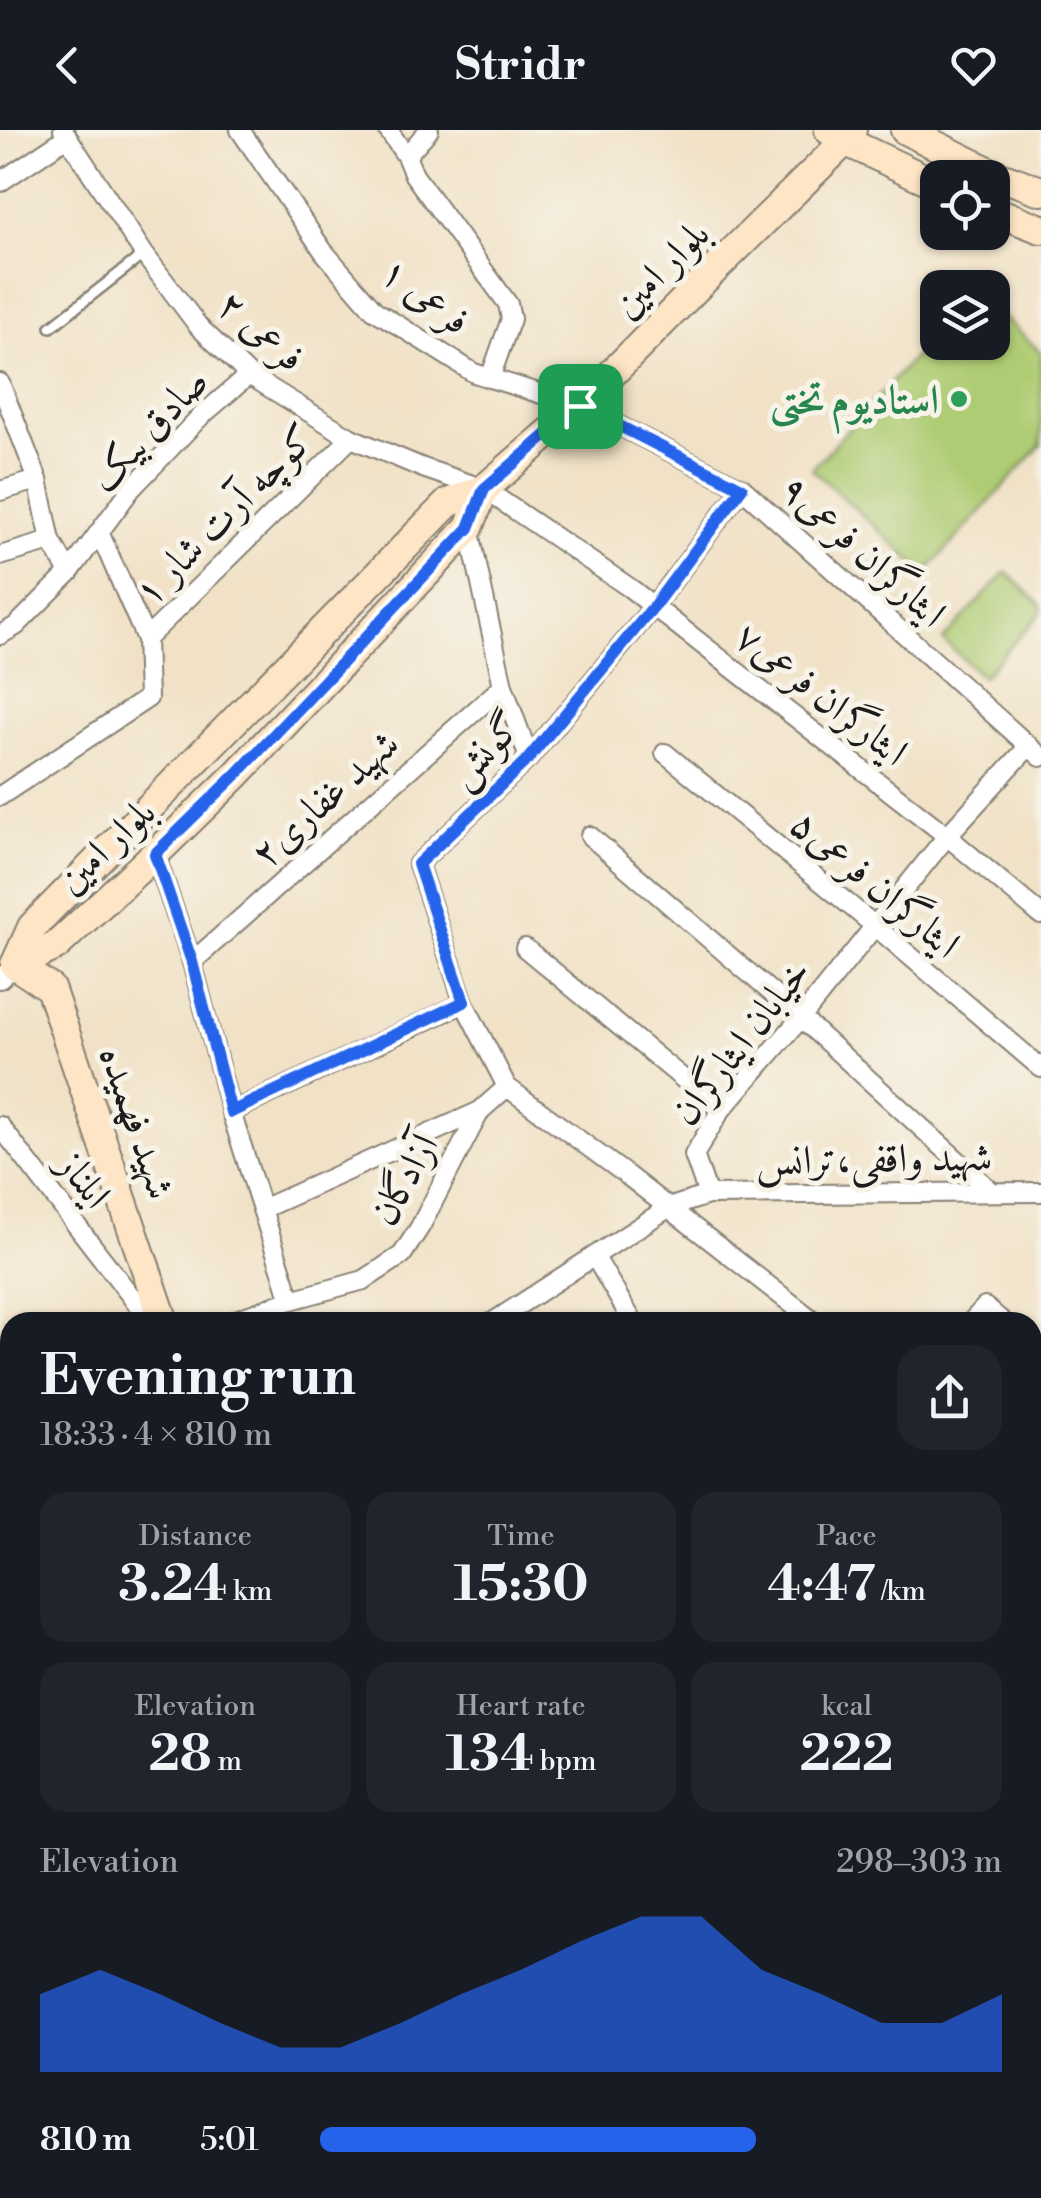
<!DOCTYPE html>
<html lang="en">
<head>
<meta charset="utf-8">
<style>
	body { margin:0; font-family:"Libre Bodoni",Amiri,serif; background:#20242c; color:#f1f3f6; height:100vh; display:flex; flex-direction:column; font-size:38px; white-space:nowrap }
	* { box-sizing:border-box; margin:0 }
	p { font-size:32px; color:#9ea1a6 }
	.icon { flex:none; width:55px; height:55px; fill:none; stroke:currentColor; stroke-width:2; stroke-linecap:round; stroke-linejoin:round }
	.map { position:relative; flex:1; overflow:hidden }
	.side { position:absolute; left:0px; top:1182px; width:1042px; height:888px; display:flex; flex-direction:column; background:#171b24; border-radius:30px 30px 0 0; box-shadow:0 2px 8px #0004 }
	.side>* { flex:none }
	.buttons { position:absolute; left:920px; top:30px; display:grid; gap:20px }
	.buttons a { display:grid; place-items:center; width:90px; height:90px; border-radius:20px; background:#171b24; box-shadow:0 2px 8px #0004; font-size:50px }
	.pin { position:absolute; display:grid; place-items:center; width:85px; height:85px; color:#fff; margin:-42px; border-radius:20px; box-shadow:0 5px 15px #0006 }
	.round { display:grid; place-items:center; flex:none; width:105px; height:105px; border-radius:30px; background:#20242c }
	.head { display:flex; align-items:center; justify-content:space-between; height:170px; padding:0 40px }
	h1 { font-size:55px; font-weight:800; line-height:75px }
	.figures { display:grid; grid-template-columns:repeat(3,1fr); gap:15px; height:170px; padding:10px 40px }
	.figures div { display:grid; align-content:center; border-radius:25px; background:#20242c; text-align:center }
	.figures b { font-size:50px; font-weight:800 }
	.figures small { font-size:28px; font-weight:400 }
	.figures p { font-size:28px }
	.chart { height:280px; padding:20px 40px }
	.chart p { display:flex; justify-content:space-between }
	.chart svg { width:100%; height:180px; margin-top:10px; fill:#2563eb; opacity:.7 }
	ul { padding:0 40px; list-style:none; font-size:32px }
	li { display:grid; grid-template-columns:160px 120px 1fr; align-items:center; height:75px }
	li i { height:25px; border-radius:12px; background:#2563eb }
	header { display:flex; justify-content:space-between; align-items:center; height:130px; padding:0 40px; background:#171b24; font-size:45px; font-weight:800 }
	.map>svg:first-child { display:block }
	.grass { fill:#aecc73; stroke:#657448; stroke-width:2.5 }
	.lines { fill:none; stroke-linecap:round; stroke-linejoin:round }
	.lane-casing { stroke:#867f72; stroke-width:14 }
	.street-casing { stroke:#867f72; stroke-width:22 }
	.secondary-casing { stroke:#867f72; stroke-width:32 }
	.lane { stroke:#fff; stroke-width:9 }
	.street { stroke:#fff; stroke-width:18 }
	.secondary { stroke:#fee5c5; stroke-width:28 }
	.route-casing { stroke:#fff; stroke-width:20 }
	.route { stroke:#2563eb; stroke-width:12 }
	.leisure-dot { fill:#2e9e5b; stroke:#f7f3e8; stroke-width:4 }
	.labels { text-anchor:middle; stroke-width:10; stroke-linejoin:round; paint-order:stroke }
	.street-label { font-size:40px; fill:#1c1c1c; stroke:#f7f3e8 }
	.leisure-label { font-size:40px; font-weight:bold; fill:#27864d; stroke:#f7f3e8; text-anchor:end }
</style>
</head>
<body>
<header><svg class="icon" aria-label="back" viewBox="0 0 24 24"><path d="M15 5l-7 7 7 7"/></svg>Stridr<svg class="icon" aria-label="heart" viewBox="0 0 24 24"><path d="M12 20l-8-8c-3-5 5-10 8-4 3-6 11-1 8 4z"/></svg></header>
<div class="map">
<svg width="1041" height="2068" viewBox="0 0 1041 2068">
	<rect width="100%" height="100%" fill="#f7f3e8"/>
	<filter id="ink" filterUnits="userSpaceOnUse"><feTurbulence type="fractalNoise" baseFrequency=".01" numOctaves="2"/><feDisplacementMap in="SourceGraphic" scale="20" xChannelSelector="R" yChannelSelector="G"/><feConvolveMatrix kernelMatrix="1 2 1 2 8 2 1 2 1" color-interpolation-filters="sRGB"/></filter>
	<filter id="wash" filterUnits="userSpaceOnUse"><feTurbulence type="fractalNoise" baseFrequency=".0048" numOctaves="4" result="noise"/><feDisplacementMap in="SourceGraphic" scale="40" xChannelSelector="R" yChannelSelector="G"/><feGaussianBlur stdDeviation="2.25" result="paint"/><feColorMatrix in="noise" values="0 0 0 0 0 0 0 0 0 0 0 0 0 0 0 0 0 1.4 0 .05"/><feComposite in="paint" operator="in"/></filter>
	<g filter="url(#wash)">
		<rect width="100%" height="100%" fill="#f1e2c7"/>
		<g class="grass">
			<path d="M993 178 1041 222V315L925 443 812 339 937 202 938 212H992Z"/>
			<path d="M1006 442 1041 475V483L982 547 943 510Z"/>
		</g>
	</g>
	<g filter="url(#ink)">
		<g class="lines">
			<defs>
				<path id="lane" d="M51 197 144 124"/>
				<g id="street">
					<path d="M63 0 144 124 199 197 249 245 351 308 423 338 484 359 630 458 947 706 1041 785"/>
					<path d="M240 0 324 122 374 180 474 243 580 276 742 358 1041 627"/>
					<path d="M388 0 406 26 414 45 508 174 511 189 490 248"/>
					<path d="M406 26 429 0"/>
					<path d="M0 52 67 7"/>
					<path d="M0 253 38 350 0 361"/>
					<path d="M38 350 51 411 69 443"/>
					<path d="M742 358 654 476 529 628 418 734 464 873 507 957 628 1046 815 1192"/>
					<path d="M469 398 503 556 529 628"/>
					<path d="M0 426 51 411"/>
					<path d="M0 505 16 496 69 443 131 359 200 287 249 245"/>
					<path d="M146 509 351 308"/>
					<path d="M665 623 875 796 1041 938"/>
					<path d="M0 666 148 568 146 509 100 404"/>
					<path d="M590 706 801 888 991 1061"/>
					<path d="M155 724 192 832 231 982 291 1170"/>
					<path d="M525 818 721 980"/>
					<path d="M192 832 503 556"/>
					<path d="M0 849 15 835"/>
					<path d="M231 982 464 873"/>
					<path d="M0 996 151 1192"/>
					<path d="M708 1065 1041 1062"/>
					<path d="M262 1079 480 981"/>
					<path d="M595 1127 633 1192"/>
					<path d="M230 1192 291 1170 364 1150 402 1125 420 1097 480 981 507 957"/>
					<path d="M493 1192 668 1078 708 1065 694 1025 721 980 801 888 947 706 1029 616"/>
					<path d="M971 1192 985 1177 1003 1192"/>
					<path d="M1032 1217 1041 1224"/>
					<path d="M0 1341 10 1332"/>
					<path d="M1032 1452 1037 1483 1041 1549"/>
					<path d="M0 1846 4 1800"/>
					<path d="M1032 1921 1041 1900"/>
					<path d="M1032 2016 1041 1997"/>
					<path d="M390 2060 397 2068"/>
					<path d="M95 2068 96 2060"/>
					<path d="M209 2068 210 2060"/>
					<path d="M642 2068 644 2060"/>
					<path d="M731 2068 733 2060"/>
					<path d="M992 2068 994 2060"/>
					<path d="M1009 2068 1013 2060"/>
				</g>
				<g id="secondary">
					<path d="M829 0 845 11 938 55"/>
					<path d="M905 0 992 43 1041 61"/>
					<path d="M992 80 1041 99"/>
					<path d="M15 835 32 797 448 373 484 359 580 276 704 150 845 11 852 0"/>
					<path d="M15 835 56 816 155 724 236 645 469 398 484 359"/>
					<path d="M15 835 50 858 164 1192"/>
					<path d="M0 1622 10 1613"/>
					<path d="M1032 1704 1041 1703"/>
					<path d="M1032 1726H1041"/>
				</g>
			</defs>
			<use href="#lane" class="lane-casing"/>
			<use href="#street" class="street-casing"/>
			<use href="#secondary" class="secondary-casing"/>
			<use href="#lane" class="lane"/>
			<use href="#street" class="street"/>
			<use href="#secondary" class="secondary"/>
		</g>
	</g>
	<g class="lines" filter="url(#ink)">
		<defs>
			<path id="route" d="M580 276 742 358 654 476 529 628 418 734 464 872 231 982 192 832 155 724 236 645 469 398 484 359Z"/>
		</defs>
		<use href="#route" class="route-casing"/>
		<use href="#route" class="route"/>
	</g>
	<circle class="leisure-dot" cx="959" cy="269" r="10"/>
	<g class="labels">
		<g class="street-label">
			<text transform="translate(660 138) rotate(-45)" y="14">بلوار امین</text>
			<text transform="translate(426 165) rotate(37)" y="14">فرعی ۱</text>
			<text transform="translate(262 200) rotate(41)" y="14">فرعی ۲</text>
			<text transform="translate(148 299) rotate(-47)" y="14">صادق بیک</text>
			<text transform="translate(224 384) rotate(-45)" y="14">کوچه آرت شار ۱</text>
			<text transform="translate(864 420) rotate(42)" y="14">ایثارگران فرعی۹</text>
			<text transform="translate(822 563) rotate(38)" y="14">ایثارگران فرعی۷</text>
			<text transform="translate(484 619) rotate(-46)" y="14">گونش</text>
			<text transform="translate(324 668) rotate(-42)" y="14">شهید غفاری۲</text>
			<text transform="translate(105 715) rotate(-43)" y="14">بلوار امین</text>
			<text transform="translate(876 753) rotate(40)" y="14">ایثارگران فرعی۵</text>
			<text transform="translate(740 911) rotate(-52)" y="14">خیابان ایثارگران</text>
			<text transform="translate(138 992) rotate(71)" y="14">شهید فهمیده</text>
			<text transform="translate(874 1028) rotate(-1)" y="14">شهید واقفی،ترانس</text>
			<text transform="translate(85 1049) rotate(52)" y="14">ایلناز</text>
			<text transform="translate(403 1049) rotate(-61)" y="14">آزادگان</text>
		</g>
		<g class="leisure-label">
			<text x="939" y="283">استادیوم تختی</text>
		</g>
	</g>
</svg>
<div class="buttons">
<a><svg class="icon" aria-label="locate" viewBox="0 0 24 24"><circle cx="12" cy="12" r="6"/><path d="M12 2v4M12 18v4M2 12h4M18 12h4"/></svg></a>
<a><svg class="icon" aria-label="layers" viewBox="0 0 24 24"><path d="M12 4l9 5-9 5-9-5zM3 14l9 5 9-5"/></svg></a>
</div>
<div class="pin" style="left:580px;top:276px;background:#1e9e55"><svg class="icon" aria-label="arrive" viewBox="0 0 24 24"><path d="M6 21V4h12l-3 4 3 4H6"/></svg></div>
<section class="side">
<div class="head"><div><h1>Evening run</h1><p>18:33 · 4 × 810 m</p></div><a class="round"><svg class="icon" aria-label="share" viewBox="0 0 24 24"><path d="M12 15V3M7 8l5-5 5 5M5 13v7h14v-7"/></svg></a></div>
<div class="figures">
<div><p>Distance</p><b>3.24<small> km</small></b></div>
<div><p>Time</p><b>15:30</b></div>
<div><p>Pace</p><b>4:47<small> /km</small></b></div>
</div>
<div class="figures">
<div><p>Elevation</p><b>28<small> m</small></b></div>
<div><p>Heart rate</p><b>134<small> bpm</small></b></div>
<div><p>kcal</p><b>222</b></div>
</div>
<div class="chart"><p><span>Elevation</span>298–303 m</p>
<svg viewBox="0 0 160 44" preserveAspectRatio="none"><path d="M0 44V25L10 19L20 25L30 32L40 38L50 38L60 32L70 25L80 19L90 12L100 6L110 6L120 19L130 25L140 32L150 32L160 25V44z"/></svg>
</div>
<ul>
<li><b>810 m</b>5:01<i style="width:64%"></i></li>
</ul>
</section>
</div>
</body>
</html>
